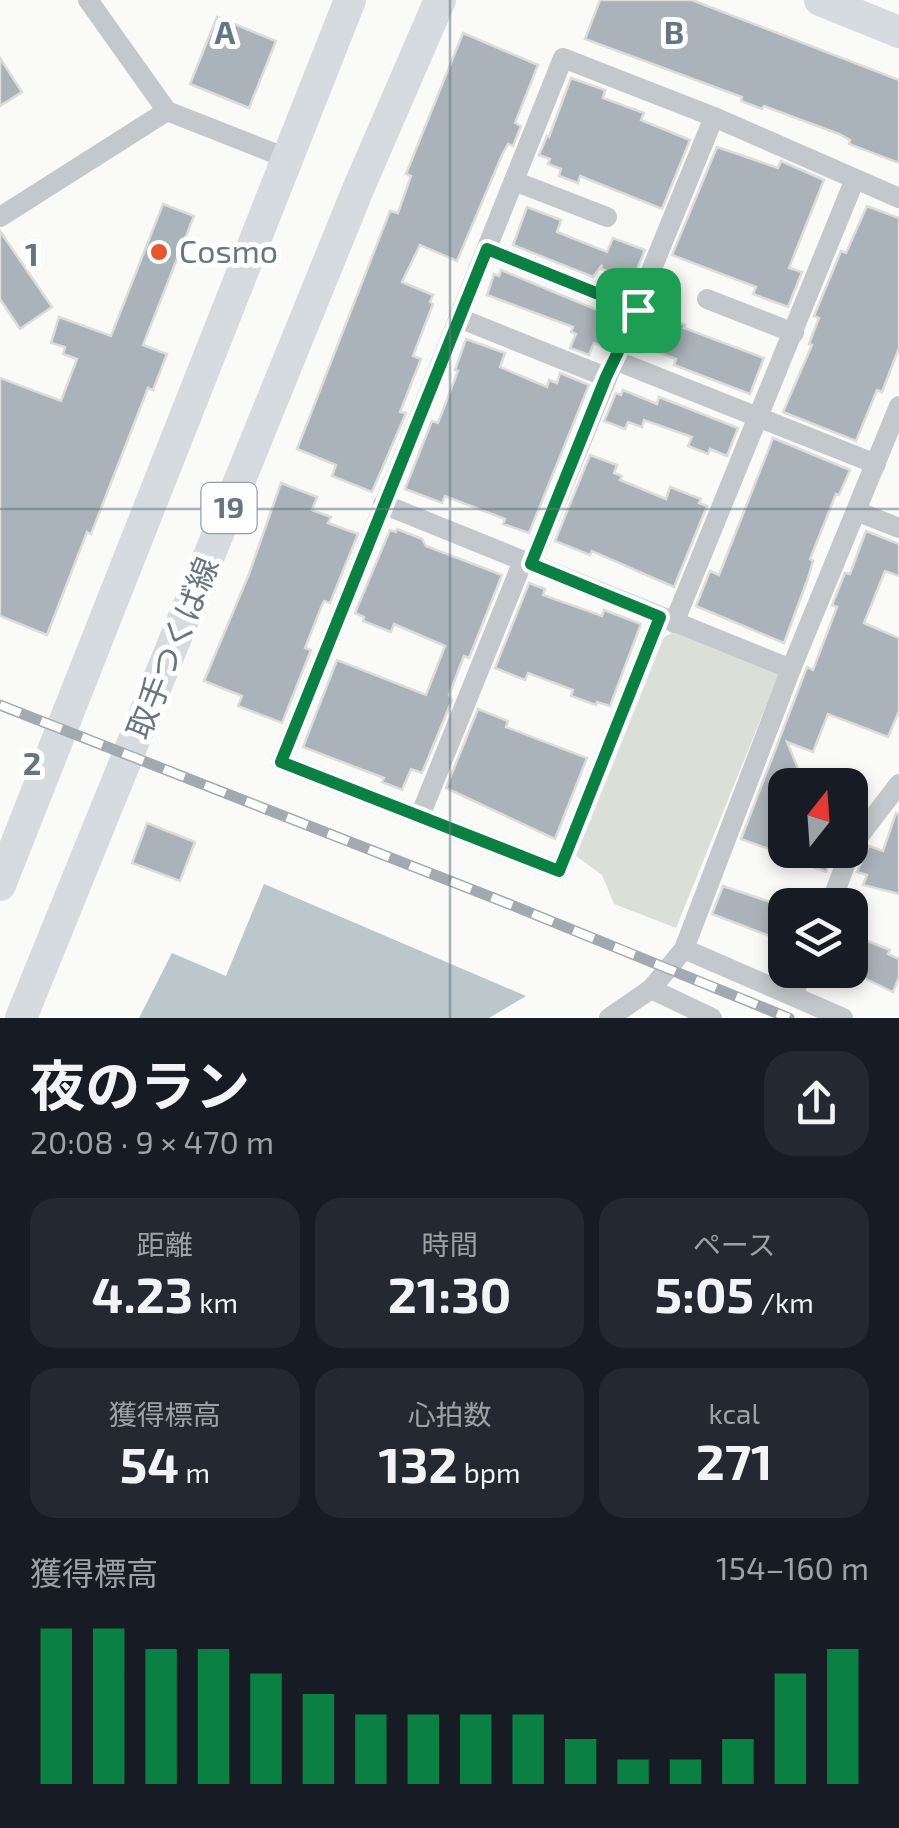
<!DOCTYPE html>
<html lang="ja">
<head>
<meta charset="utf-8">
<style>
	body { margin:0; font-family:"Exo 2","Noto Sans JP",sans-serif; background:#242831; color:#f1f3f6; height:100vh; display:flex; flex-direction:column; font-size:38px; white-space:nowrap }
	* { box-sizing:border-box; margin:0 }
	p { font-size:32px; color:#9ea1a6 }
	.icon { flex:none; width:55px; height:55px; fill:none; stroke:currentColor; stroke-width:2; stroke-linecap:round; stroke-linejoin:round }
	.map { position:relative; height:1018px; overflow:hidden }
	.drawer { display:flex; flex-direction:column; background:#171b24; flex:1 }
	.drawer>* { flex:none }
	.needle { width:65px; rotate:17deg }
	.controls { position:absolute; left:768px; top:768px; display:grid; gap:20px }
	.controls a { display:grid; place-items:center; width:100px; height:100px; border-radius:20px; background:#171b24; box-shadow:0 5px 15px #0003; font-size:50px }
	.pin { position:absolute; display:grid; place-items:center; width:85px; height:85px; color:#fff; margin:-42px; border-radius:20px; box-shadow:0 5px 15px #0006 }
	.round { display:grid; place-items:center; flex:none; width:105px; height:105px; border-radius:30px; background:#242831 }
	.overview { display:flex; align-items:center; justify-content:space-between; height:170px; padding:0 30px }
	h1 { font-size:55px; font-weight:700; line-height:75px }
	.stats { display:grid; grid-template-columns:repeat(3,1fr); gap:15px; height:170px; padding:10px 30px }
	.stats div { display:grid; align-content:center; border-radius:25px; background:#242831; text-align:center }
	.stats b { font-size:50px; font-weight:700 }
	.stats small { font-size:28px; font-weight:400 }
	.stats p { font-size:28px }
	.chart { height:280px; padding:20px 30px }
	.chart p { display:flex; justify-content:space-between }
	.chart svg { width:100%; height:180px; margin-top:10px; stroke:#0b8043; stroke-width:6 }
	.map>svg:first-child { display:block }
	.green { fill:#dadfd7 }
	.water { fill:#bbc7cb }
	.building { fill:#aab3b9; stroke:#dcdcda; stroke-width:2.5 }
	.lines { fill:none; stroke-linecap:round; stroke-linejoin:round }
	.street { stroke:#c3c8cc; stroke-width:20 }
	.primary { stroke:#d6dbdf; stroke-width:32 }
	.rail-casing { stroke:#a2aab0; stroke-width:11 }
	.rail { stroke:#fff; stroke-width:8; stroke-dasharray:22; stroke-linecap:butt }
	.route-casing { stroke:#fff; stroke-width:20 }
	.route { stroke:#0b8043; stroke-width:12 }
	.grid { fill:none; stroke:#657683; stroke-width:2.5; stroke-opacity:0.55 }
	.poi-dot { fill:#e4572e; stroke:#fff; stroke-width:4 }
	.labels { text-anchor:middle; stroke-width:10; stroke-linejoin:round; paint-order:stroke }
	.shield { fill:#fff; stroke:#939fa8; stroke-width:2.5 }
	.shield-label { font-size:30px; font-weight:bold; fill:#657683 }
	.poi-label { font-size:32px; fill:#657683; stroke:#fff; text-anchor:start }
	.street-label { font-size:32px; fill:#657683; stroke:#fff }
	.grid-label { font-size:32px; text-anchor:middle; font-weight:bold; fill:#657683; stroke:#fff; stroke-width:10; stroke-linejoin:round; paint-order:stroke }
</style>
</head>
<body>
<div class="map">
<svg width="899" height="1018" viewBox="0 0 899 1018">
	<rect width="100%" height="100%" fill="#fafaf8"/>
	<path class="green" d="M674 632 779 674 676 928 614 904 602 875 576 856 664 637Z"/>
	<path class="water" d="M264 884 526 996 489 1018H139L172 953 226 976Z"/>
	<g class="building">
		<path d="M600 0H692L899 80V163L849 144 850 140 839 134 764 106 762 109 741 101 742 97 585 39Z"/>
		<path d="M217 17 276 41 249 108 190 84Z"/>
		<path d="M463 33 538 65 515 123 521 126 513 146 508 144 502 155 457 261 420 245 402 282 433 295 430 302 433 304 413 356 421 359 400 412 406 413 372 492 332 476 336 465 297 449 390 211 398 213 411 176 406 174Z"/>
		<path d="M0 58 22 92 0 106Z"/>
		<path d="M571 78 605 90 603 98 644 113 641 120 690 140 662 209 580 176 578 183 559 176 561 169 548 164 550 159 539 155 547 136 549 137Z"/>
		<path d="M717 147 778 168 781 161 824 180 789 268 802 272 788 307 753 294 756 287 672 255Z"/>
		<path d="M163 204 194 216 143 345 167 354 153 390 148 388 91 534 87 532 47 635 0 616V378L61 401 77 359 63 354 65 347 51 343 59 317 111 336Z"/>
		<path d="M867 206 899 218V348L882 392 877 390 856 441 783 412 812 345 809 344 819 318 814 316 841 251 846 253Z"/>
		<path d="M527 207 561 220 557 232 607 252 613 238 645 250 632 281 601 269 602 265 593 277 513 245Z"/>
		<path d="M0 231 52 307 20 329 0 299Z"/>
		<path d="M501 270 607 314 602 325 612 329 605 348 594 343 589 355 570 348 576 334 571 332 573 327 487 295 494 274 499 276Z"/>
		<path d="M651 307 670 314 669 318 685 325 684 328 764 358 750 394 674 365 676 359 645 347 648 340 639 337 650 316Z"/>
		<path d="M466 339 505 353 500 367 547 387 549 380 557 383 560 373 589 385 529 533 503 524 505 519 445 496 442 503 405 489 432 421 438 423 458 371 455 370Z"/>
		<path d="M623 390 657 404 659 397 738 428 727 456 710 449 708 454 688 446 692 437 644 420 642 427 628 422 625 429 604 421 616 393 621 395Z"/>
		<path d="M773 438 850 470 839 495 836 494 810 559 813 561 808 578 784 643 696 606 710 571 719 575Z"/>
		<path d="M590 455 617 465 614 473 622 476 620 480 666 499 670 487 701 499 699 503 707 506 674 587 592 551 590 555 555 541Z"/>
		<path d="M281 483 317 497 312 510 331 517 328 523 358 534 330 603 324 601 320 610 305 648 311 650 282 723 238 706 242 696 204 681 249 574Z"/>
		<path d="M397 529 422 539 426 546 502 575 469 658 464 656 449 695 452 700 422 773 411 769 402 790 382 782 384 778 303 747 337 660 426 695 445 646 394 624 391 632 363 621 364 617 355 613 390 530 396 532Z"/>
		<path d="M866 531 899 544V576L885 571 864 623 899 638V711L888 737 828 714 813 752 787 742 805 785H785V837L780 853 741 839 807 667 813 670 837 607 832 605 845 573 850 574Z"/>
		<path d="M529 583 545 589 543 595 602 616 604 610 641 624 610 706 597 702 596 705 571 696 573 690 528 673 525 680 495 668Z"/>
		<path d="M478 709 508 721 506 727 587 758 555 839 446 788Z"/>
		<path d="M896 813 899 814V894L863 885 867 875 857 872 869 846 883 851Z"/>
		<path d="M147 823 195 842 180 881 132 863Z"/>
		<path d="M806 850H836L826 872 807 865 812 854Z"/>
		<path d="M723 886 785 907V942L712 914Z"/>
		<path d="M850 934 890 950 888 954 899 959V977L893 992 850 971Z"/>
	</g>
	<g class="lines">
		<g class="street">
			<path d="M88 0 167 111 289 159"/>
			<path d="M514 181 607 217"/>
			<path d="M0 217 167 111"/>
			<path d="M487 249 638 310"/>
			<path d="M707 299 794 333"/>
			<path d="M459 318 606 377"/>
			<path d="M617 361 876 464"/>
			<path d="M383 504 791 669"/>
			<path d="M856 511 899 528"/>
			<path d="M531 564 714 117"/>
			<path d="M660 617 559 871 281 762 563 58 714 117 899 198"/>
			<path d="M674 623 855 179"/>
			<path d="M420 816 523 561"/>
			<path d="M830 905 853 844 899 784"/>
			<path d="M651 989 712 1018"/>
			<path d="M793 996 803 970"/>
			<path d="M609 1018 651 989 684 949"/>
			<path d="M843 1018 684 949 791 669 899 406"/>
		</g>
		<g class="primary">
			<path d="M820 0 899 32"/>
			<path d="M0 885 350 0"/>
			<path d="M21 1018 359 187 440 0"/>
		</g>
		<defs>
			<path id="rail" d="M0 705 514 906 789 1018"/>
		</defs>
		<use href="#rail" class="rail-casing"/>
		<use href="#rail" class="rail"/>
	</g>
	<g class="lines">
		<defs>
			<path id="route" d="M487 249 638 310 606 377 531 564 660 617 559 871 281 762Z"/>
		</defs>
		<use href="#route" class="route-casing"/>
		<use href="#route" class="route"/>
	</g>
	<path class="grid" d="M450 0V1018M0 509H899"/>
	<circle class="poi-dot" cx="159" cy="252" r="10"/>
	<g class="labels">
		<rect class="shield" x="201.5" y="483" width="55" height="50" rx="8"/>
		<g class="shield-label">
			<text x="229" y="518">19</text>
		</g>
		<g class="poi-label">
			<text x="179" y="263">Cosmo</text>
		</g>
		<g class="street-label">
			<text transform="translate(173 648) rotate(-68)" y="11">取手つくば線</text>
		</g>
	</g>
	<g class="grid-label">
		<text x="225" y="44">A</text>
		<text x="674" y="44">B</text>
		<text x="32" y="266">1</text>
		<text x="32" y="775">2</text>
	</g>
</svg>
<div class="controls">
<a><svg class="needle" viewBox="-14 -14 28 28"><path d="M0-13l5 13h-10z" fill="#e53935"/><path d="M0 13l5-13h-10z" fill="#9ea1a6"/></svg></a>
<a><svg class="icon" aria-label="layers" viewBox="0 0 24 24"><path d="M12 4l9 5-9 5-9-5zM3 14l9 5 9-5"/></svg></a>
</div>
<div class="pin" style="left:638px;top:310px;background:#1e9e55"><svg class="icon" aria-label="arrive" viewBox="0 0 24 24"><path d="M6 21V4h12l-3 4 3 4H6"/></svg></div>
</div>
<section class="drawer">
<div class="overview"><div><h1>夜のラン</h1><p>20:08 · 9 × 470 m</p></div><a class="round"><svg class="icon" aria-label="share" viewBox="0 0 24 24"><path d="M12 15V3M7 8l5-5 5 5M5 13v7h14v-7"/></svg></a></div>
<div class="stats">
<div><p>距離</p><b>4.23<small> km</small></b></div>
<div><p>時間</p><b>21:30</b></div>
<div><p>ペース</p><b>5:05<small> /km</small></b></div>
</div>
<div class="stats">
<div><p>獲得標高</p><b>54<small> m</small></b></div>
<div><p>心拍数</p><b>132<small> bpm</small></b></div>
<div><p>kcal</p><b>271</b></div>
</div>
<div class="chart"><p><span>獲得標高</span>154–160 m</p>
<svg viewBox="0 0 160 44" preserveAspectRatio="none"><path d="M5 44V6M15 44V6M25 44V11M35 44V11M45 44V17M55 44V22M65 44V27M75 44V27M85 44V27M95 44V27M105 44V33M115 44V38M125 44V38M135 44V33M145 44V17M155 44V11"/></svg>
</div>
</section>
</body>
</html>
